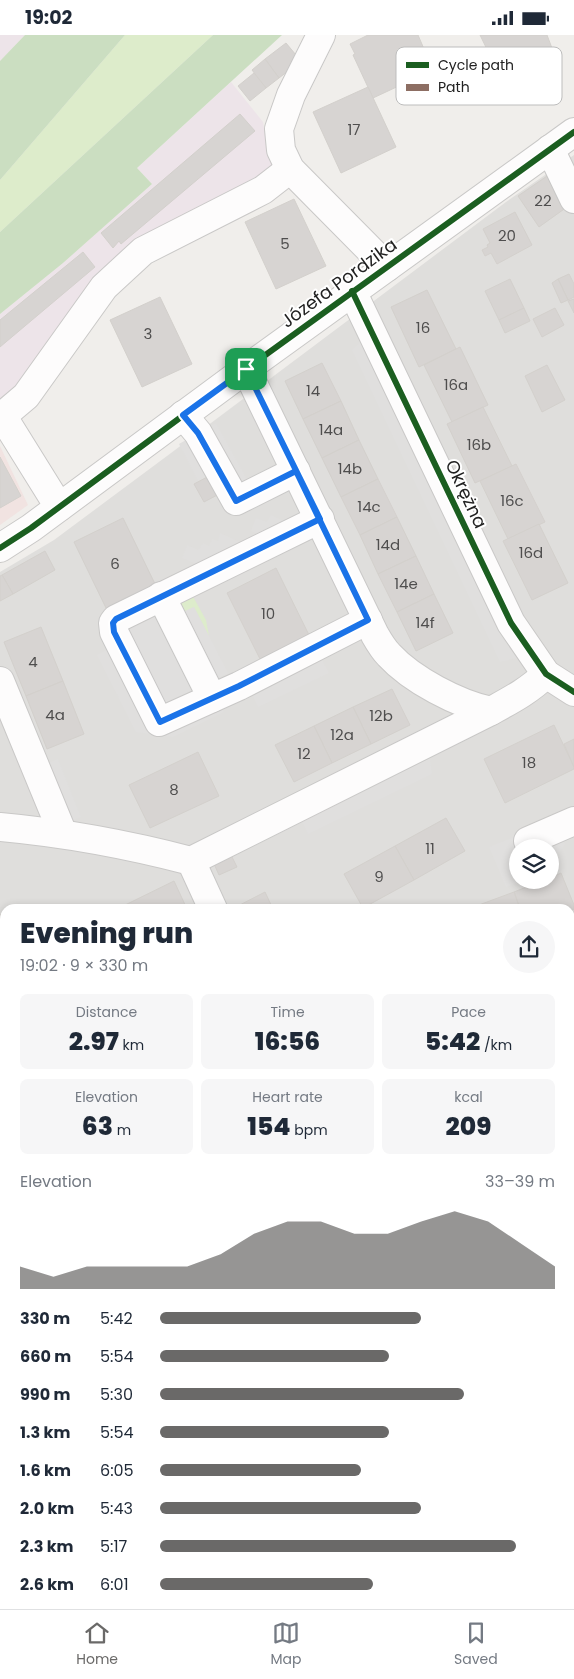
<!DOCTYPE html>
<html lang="en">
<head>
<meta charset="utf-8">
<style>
	body { margin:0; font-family:Poppins,sans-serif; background:#f6f6f7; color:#1f2937; height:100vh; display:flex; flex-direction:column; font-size:19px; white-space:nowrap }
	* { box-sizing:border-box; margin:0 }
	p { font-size:16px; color:#747a83 }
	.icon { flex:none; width:28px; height:28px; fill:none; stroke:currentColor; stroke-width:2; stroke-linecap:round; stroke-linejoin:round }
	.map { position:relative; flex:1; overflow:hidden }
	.side { position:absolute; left:0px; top:869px; width:575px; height:706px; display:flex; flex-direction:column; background:#fff; border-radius:15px 15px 0 0; box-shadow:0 2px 8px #0003 }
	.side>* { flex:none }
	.buttons { position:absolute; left:509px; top:804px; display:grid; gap:10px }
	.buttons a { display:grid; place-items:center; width:50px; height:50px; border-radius:50%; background:#fff; box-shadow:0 2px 8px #0003; font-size:25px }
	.pin { position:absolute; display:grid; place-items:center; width:42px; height:42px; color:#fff; margin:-21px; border-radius:10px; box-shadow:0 2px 8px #0006 }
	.round { display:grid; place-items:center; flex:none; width:52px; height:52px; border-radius:26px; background:#f6f6f7 }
	.overview { display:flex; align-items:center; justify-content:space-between; height:85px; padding:0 20px }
	h1 { font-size:28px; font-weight:800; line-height:38px }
	.metrics { display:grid; grid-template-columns:repeat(3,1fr); gap:8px; height:85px; padding:5px 20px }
	.metrics div { display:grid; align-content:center; border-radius:8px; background:#f6f6f7; text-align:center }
	.metrics b { font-size:25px; font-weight:800 }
	.metrics small { font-size:14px; font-weight:400 }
	.metrics p { font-size:14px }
	.chart { height:140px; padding:10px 20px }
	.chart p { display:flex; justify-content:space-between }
	.chart svg { width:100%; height:90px; margin-top:5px; fill:#6a6968; opacity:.7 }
	ul { padding:0 20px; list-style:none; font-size:16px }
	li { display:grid; grid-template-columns:80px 60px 1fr; align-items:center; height:38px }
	li i { height:12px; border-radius:6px; background:#6a6968 }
	.status { display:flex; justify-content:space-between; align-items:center; height:35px; padding:0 25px; background:#fff; direction:ltr }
	.status svg { height:14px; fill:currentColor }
	.tab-bar { display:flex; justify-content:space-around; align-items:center; height:70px; border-top:1px solid #e0e1e3; background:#fff; font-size:14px; color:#747a83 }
	.tab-bar a { display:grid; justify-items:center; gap:2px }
	.tab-bar .selected { color:#6a6968 }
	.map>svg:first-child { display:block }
	.residential { fill:#dfdedc; fill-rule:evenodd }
	.commercial { fill:#f1e3e1 }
	.industrial { fill:#ede4e9 }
	.grass { fill:#ddeccb }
	.forest { fill:#cbdec1 }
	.parking { fill:#e0dfde }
	.building { fill:#d7d4d2; stroke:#d3d0cc }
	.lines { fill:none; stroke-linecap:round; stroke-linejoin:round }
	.minor-casing { stroke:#c9c8c7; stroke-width:30 }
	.minor { stroke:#fdfcfc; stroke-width:28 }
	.quiet { stroke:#8d6e63; stroke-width:5; stroke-dasharray:10 5; stroke-linecap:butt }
	.cycleway-casing { stroke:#fff; stroke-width:9 }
	.cycleway { stroke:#1b5e20; stroke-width:6 }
	.route-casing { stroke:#fff; stroke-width:10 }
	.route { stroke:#1a73e8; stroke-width:6 }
	.labels { text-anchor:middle; stroke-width:4; stroke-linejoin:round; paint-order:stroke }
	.number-label { font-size:15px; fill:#4f4e4e }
	.street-label { font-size:18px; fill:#222; stroke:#fff }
	.key { fill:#fff; stroke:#bdbdbd; stroke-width:1 }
	.key-label { font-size:14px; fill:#222 }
</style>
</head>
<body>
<div class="status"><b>19:02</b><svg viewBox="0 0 49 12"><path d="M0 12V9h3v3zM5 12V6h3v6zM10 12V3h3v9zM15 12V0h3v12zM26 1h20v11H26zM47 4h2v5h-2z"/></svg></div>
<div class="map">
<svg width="574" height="1574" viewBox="0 0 574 1574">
	<rect width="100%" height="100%" fill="#f0eeeb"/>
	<g class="residential">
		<path d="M574 120V936L570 937V874H5V967L0 959V537L54 505 167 421 506 167ZM518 812H550V845H518Z"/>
		<path d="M574 967V1312L570 1311V969Z"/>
	</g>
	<path class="commercial" d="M0 411 28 470 0 490Z"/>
	<g class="industrial">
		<path d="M0 0H25L0 26Z"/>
		<path d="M231 47 263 87 266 104 276 135 142 212 0 378V279L63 228 152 149 137 133Z"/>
	</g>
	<g class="grass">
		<path d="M125 0H213L0 197V145Z"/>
		<path d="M191 558 206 585 209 601 194 572 178 580V566Z"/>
		<path d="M0 1070 5 1074V1468L0 1464Z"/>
		<path d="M570 1337 574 1338V1574H191L184 1570H570Z"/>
		<path d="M0 1482 5 1485V1536L0 1533Z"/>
		<path d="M0 1552 5 1556V1570H28L34 1574H0Z"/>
		<path d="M64 1570H148L154 1574H70Z"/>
	</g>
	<g class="forest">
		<path d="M25 0H125L0 145V26Z"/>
		<path d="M213 0H282L137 133 152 149 63 228 0 279V197Z"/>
		<path d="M0 1019 5 1028V1069L2 1072 0 1070Z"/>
	</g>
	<g class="parking">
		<path d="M367 301 478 537 517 623 500 627 352 315Z"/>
		<path d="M216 388 248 446 223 458 216 444 198 446 179 409Z"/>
		<path d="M271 480 292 490 268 503 251 496 256 483 267 487Z"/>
		<path d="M220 498 242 508 199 530 182 523 187 510 198 515 203 508 209 511 212 504 218 506Z"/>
		<path d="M171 564 178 579 194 572 228 638 212 646 215 654 312 606 329 638 258 672 250 655 221 670 224 677 173 702 136 697 97 620 113 612 105 596Z"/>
		<path d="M429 715 432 739 308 799 298 780Z"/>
		<path d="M58 724 81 782 65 788 42 731Z"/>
		<path d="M556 786 565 809 550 830V812H518V845H525L506 852 489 812Z"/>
	</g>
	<g class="building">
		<path d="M368 0H418L433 35 373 63 353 20 355 19 350 9Z"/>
		<path d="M480 0H547L558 29 507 52 501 38 499 39Z"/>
		<path d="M286 8 301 26 279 43 265 24Z"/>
		<path d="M265 24 279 43 266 53 252 35Z"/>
		<path d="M254 38 266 53 250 66 238 51Z"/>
		<path d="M368 52 396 112 341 138 313 77Z"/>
		<path d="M240 79 255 96 121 209 119 206 113 213 101 198Z"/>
		<path d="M550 139 567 172 539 192 518 161Z"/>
		<path d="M294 164 326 231 276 254 245 187Z"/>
		<path d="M515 177 532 210 497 229 491 218 485 221 482 215 488 212 487 210 490 208 483 194Z"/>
		<path d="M83 217 95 232 0 312V285Z"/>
		<path d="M569 239 574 249V262L568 265 558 244Z"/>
		<path d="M510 244 524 273 499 285 485 256Z"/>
		<path d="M558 244 568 265 561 268 552 248Z"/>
		<path d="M427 255 456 314 419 332 391 272Z"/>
		<path d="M160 262 192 329 142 352 110 285Z"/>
		<path d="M574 264V278L568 266Z"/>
		<path d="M524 273 530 286 505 298 499 285Z"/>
		<path d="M555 273 564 290 542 302 533 284Z"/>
		<path d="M460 312 488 370 452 387 424 330Z"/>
		<path d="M322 328 341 366 303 384 285 346Z"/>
		<path d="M547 330 565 365 542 377 525 341Z"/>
		<path d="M341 366 359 405 322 423 303 384Z"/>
		<path d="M483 372 512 431 475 448 447 389Z"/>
		<path d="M359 405 378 444 341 462 322 423Z"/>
		<path d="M0 422 21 461 0 473Z"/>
		<path d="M516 429 545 487 508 504 480 446Z"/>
		<path d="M211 440 221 458 204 467 194 449Z"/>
		<path d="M378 444 397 482 360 500 341 462Z"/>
		<path d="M397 482 416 521 378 539 360 500Z"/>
		<path d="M123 483 156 551 107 575 74 507Z"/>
		<path d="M539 489 568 548 532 565 503 506Z"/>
		<path d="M45 516 55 535 13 559 2 540Z"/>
		<path d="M416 521 434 559 397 577 378 539Z"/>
		<path d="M276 533 309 600 260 624 227 558Z"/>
		<path d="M2 540 13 559 0 566V541Z"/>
		<path d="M434 559 453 598 416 616 397 577Z"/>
		<path d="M41 592 63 646 26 661 4 607Z"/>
		<path d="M63 646 84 699 47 714 26 661Z"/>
		<path d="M392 654 410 690 371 709 353 672Z"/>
		<path d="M353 672 371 709 332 728 314 691Z"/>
		<path d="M554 690 574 732V734L505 768 484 724Z"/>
		<path d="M314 691 332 728 294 747 275 710Z"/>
		<path d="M574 704V732L564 709Z"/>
		<path d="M198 717 219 761 150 793 129 750Z"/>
		<path d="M446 783 465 816 414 845 395 811Z"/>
		<path d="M395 811 414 845 363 873 344 839Z"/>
		<path d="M228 814 237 832 219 840 211 822Z"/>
		<path d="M561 838 574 870V874L570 876V874H520L514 857 544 845H550V843Z"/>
		<path d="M174 846 187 874H122L121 872Z"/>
		<path d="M265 857 273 874H232Z"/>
		<path d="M514 857 520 874H468Z"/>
		<path d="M0 879 5 887V929L0 933Z"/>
		<path d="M574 989V1013L572 1014 570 1007V991Z"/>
		<path d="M574 1246V1277L570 1266V1248Z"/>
	</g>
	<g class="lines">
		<defs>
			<g id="minor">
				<path d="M321 0 291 60 279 94 281 115 290 134 387 232"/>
				<path d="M550 114 574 164"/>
				<path d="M352 256 511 588 546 639 574 657"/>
				<path d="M246 334 375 600C379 607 383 614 389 620 412 645 458 669 491 676"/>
				<path d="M183 380 198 398 236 466 296 436"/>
				<path d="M3 382 59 472"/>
				<path d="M0 383 26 361 104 252 143 216 263 155 290 134"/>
				<path d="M320 484 116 584 113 588 114 597 159 687 239 651 368 585"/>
				<path d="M0 513 31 493 246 334 574 97"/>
				<path d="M161 561 212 663"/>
				<path d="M0 646 63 799"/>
				<path d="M0 792C66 798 126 809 191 826L491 676C511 665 530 655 546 639"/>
				<path d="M528 806 574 786"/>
				<path d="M191 826 213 874"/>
				<path d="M570 946 574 944"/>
				<path d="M0 988 5 1000"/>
				<path d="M570 1325 574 1326"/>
				<path d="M0 1541 5 1544"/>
				<path d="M50 1570 57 1574"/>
			</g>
		</defs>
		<use href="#minor" class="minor-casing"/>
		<use href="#minor" class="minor"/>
		<g class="quiet">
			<path d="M0 1474 5 1477"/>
			<path d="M155 1570 162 1574"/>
		</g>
		<defs>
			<g id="cycleway">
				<path d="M352 256 511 588 546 639 574 657"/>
				<path d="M0 513 31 493 246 334 574 97"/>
			</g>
		</defs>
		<use href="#cycleway" class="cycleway-casing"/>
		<use href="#cycleway" class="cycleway"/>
	</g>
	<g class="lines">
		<defs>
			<path id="route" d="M246 334 320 484 116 584 113 588 114 597 160 687 239 651 368 585 296 436 236 466 198 398 183 380 246 334"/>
		</defs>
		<use href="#route" class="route-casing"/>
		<use href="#route" class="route"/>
	</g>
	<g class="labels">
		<g class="number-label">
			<text x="354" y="100">17</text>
			<text x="543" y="171">22</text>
			<text x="507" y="206">20</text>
			<text x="285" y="214">5</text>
			<text x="423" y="298">16</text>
			<text x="148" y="304">3</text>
			<text x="456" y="355">16a</text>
			<text x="313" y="361">14</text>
			<text x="331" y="400">14a</text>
			<text x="479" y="415">16b</text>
			<text x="350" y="439">14b</text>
			<text x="512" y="471">16c</text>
			<text x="369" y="477">14c</text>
			<text x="388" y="515">14d</text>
			<text x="531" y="523">16d</text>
			<text x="115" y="534">6</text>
			<text x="406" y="554">14e</text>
			<text x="268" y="584">10</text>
			<text x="425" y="593">14f</text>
			<text x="33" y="632">4</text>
			<text x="55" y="685">4a</text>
			<text x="381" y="686">12b</text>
			<text x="342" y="705">12a</text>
			<text x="304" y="724">12</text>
			<text x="529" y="733">18</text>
			<text x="174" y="760">8</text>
			<text x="430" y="819">11</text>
			<text x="379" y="847">9</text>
		</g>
		<g class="street-label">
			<text transform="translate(339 248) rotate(-36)" y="6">Józefa Pordzika</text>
			<text transform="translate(466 459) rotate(65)" y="6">Okrężna</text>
		</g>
	</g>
	<rect x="396" y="12" width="166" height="58" rx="8" class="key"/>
	<rect x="406" y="27" width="23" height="6" fill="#1b5e20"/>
	<rect x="406" y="49" width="23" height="7" fill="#8d6e63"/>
	<g class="key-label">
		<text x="438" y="35">Cycle path</text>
		<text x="438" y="57">Path</text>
	</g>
</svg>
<div class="buttons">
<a><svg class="icon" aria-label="layers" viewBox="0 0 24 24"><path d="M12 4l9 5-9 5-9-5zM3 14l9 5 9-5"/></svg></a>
</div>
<div class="pin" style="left:246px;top:334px;background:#1e9e55"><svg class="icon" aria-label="arrive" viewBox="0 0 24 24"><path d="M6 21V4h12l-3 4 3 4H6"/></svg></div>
<section class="side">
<div class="overview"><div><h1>Evening run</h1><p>19:02 · 9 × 330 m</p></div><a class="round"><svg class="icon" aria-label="share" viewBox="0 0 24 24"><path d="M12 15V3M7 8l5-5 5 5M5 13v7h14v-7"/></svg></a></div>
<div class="metrics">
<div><p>Distance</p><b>2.97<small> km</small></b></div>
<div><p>Time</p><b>16:56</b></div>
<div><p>Pace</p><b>5:42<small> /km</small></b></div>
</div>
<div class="metrics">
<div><p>Elevation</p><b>63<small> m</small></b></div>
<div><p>Heart rate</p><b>154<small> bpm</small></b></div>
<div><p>kcal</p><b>209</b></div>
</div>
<div class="chart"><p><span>Elevation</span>33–39 m</p>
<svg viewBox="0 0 160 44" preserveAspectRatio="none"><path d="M0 44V33L10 38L20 33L30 33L40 33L50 33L60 27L70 17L80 11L90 11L100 17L110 17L120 11L130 6L140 11L150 22L160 33V44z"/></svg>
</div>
<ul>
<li><b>330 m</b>5:42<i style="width:66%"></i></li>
<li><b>660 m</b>5:54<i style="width:58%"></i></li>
<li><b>990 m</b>5:30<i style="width:77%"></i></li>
<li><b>1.3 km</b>5:54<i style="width:58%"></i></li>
<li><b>1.6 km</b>6:05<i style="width:51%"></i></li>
<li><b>2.0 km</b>5:43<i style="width:66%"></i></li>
<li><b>2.3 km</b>5:17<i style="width:90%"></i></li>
<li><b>2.6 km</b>6:01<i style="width:54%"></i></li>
</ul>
</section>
</div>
<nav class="tab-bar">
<a class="selected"><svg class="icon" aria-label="home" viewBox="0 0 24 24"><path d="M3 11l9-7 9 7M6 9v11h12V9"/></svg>Home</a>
<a><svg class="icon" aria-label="map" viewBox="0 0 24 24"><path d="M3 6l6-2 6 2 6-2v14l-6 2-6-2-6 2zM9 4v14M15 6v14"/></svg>Map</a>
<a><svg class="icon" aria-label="saved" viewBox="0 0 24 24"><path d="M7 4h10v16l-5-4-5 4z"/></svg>Saved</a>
</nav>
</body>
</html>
